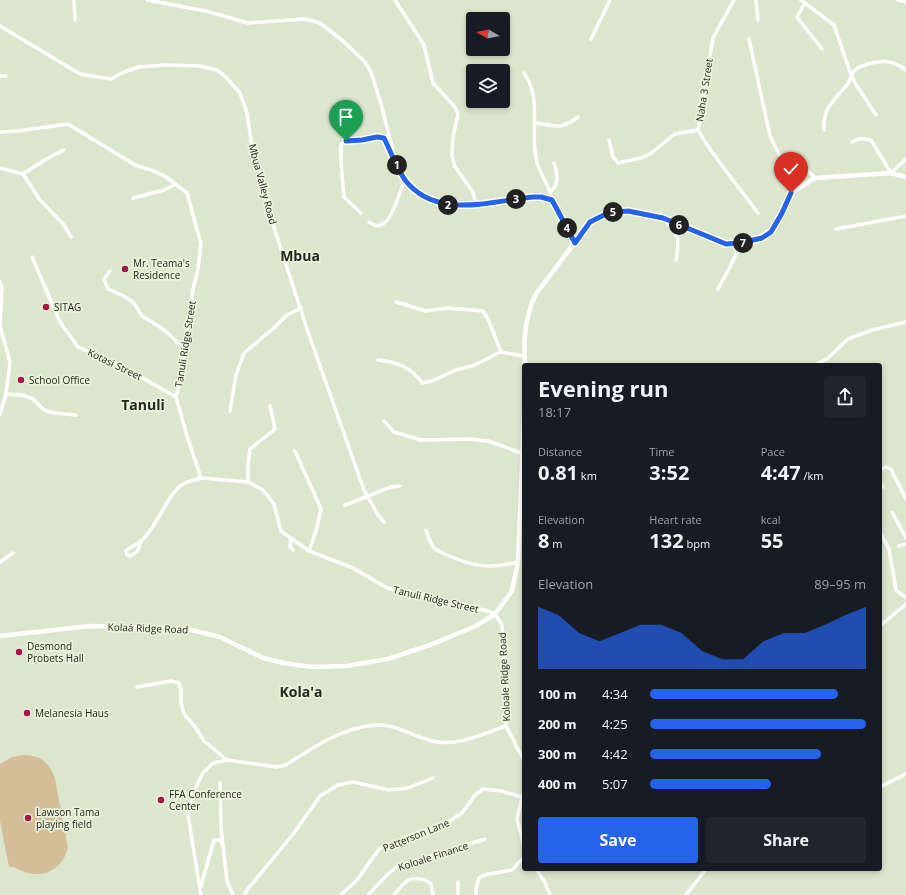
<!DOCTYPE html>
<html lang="en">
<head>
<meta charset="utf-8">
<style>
	body { margin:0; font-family:"Open Sans",sans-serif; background:#20242c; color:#f1f3f6; height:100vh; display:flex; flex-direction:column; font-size:15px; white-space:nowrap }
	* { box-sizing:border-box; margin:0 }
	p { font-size:13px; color:#9ea1a6 }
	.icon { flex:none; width:22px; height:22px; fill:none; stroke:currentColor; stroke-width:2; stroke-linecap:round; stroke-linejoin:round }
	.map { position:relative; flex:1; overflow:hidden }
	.panel { position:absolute; left:522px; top:363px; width:360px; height:508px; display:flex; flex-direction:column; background:#171b24; border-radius:4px; box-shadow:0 2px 6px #0003 }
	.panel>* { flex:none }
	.needle { width:26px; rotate:279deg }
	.buttons { position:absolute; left:466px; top:12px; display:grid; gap:8px }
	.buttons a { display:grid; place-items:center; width:44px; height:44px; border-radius:4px; background:#171b24; box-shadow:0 2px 6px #0003; font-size:20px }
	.pin { position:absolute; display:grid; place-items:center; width:34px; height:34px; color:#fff; margin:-41px -17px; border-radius:50% 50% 50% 0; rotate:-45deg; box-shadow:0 0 4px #0007 }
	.pin .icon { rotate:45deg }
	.km { position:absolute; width:20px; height:20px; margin:-10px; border-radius:50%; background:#222; color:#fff; font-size:11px; line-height:20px; text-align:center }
	.round { display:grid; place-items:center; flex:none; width:42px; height:42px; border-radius:4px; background:#20242c }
	.head { display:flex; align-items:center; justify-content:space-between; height:68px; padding:0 16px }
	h1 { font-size:22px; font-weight:700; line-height:30px }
	.figures { display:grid; grid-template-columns:repeat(3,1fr); gap:6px; height:68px; padding:4px 16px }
	.figures div { display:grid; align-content:center }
	.figures b { font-size:20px; font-weight:700 }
	.figures small { font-size:11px; font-weight:400 }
	.figures p { font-size:11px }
	.chart { height:112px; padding:8px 16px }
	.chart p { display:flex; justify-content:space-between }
	.chart svg { width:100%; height:72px; margin-top:4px; fill:#2563eb; opacity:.7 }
	.primary-button { display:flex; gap:8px; margin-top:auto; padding:8px 16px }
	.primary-button a { flex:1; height:46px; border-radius:4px; background:#2563eb; color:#fff; font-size:16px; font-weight:700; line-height:46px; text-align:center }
	.primary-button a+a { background:#20242c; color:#f1f3f6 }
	ul { padding:0 16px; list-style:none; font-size:13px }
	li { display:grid; grid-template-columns:64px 48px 1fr; align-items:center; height:30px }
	li i { height:10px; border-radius:5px; background:#2563eb }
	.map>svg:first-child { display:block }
	.green { fill:#d4bd99 }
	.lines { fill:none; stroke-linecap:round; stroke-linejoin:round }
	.minor { stroke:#fff; stroke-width:3.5 }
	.tertiary { stroke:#fff; stroke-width:4.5 }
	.route-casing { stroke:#fff; stroke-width:8 }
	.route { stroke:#2563eb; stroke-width:5 }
	.poi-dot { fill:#a81349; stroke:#e9f3da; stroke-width:1.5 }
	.labels { text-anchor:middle; stroke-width:3.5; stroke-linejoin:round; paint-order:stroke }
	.street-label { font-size:10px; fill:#24271e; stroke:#e9f3da }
	.poi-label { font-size:10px; fill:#24271e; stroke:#e9f3da; text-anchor:start }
	.district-label { font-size:14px; font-weight:bold; fill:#24271e; stroke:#e9f3da }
</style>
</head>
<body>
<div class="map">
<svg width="906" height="895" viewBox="0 0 906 895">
	<rect width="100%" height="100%" fill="#dce6cd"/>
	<path class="green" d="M22 755C40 755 49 761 55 779L68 848C61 874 36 881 14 867H9L0 821V764L12 757Z"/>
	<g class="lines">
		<g class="minor">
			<path d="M74 0 75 20"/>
			<path d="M147 0 206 11 248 23 305 19 320 23 343 41 365 62 371 72 381 104 396 162 405 179 411 186 433 201 454 205 485 203 533 197H541L552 200 575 243"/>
			<path d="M395 0 424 45 433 83 455 107 458 114 453 137 452 156 455 167 473 192 476 204"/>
			<path d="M734 0 713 38 698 130C715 160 738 185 758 213"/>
			<path d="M756 0 758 20"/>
			<path d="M801 0 834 25 851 75 857 86 876 115"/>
			<path d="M898 0 906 2"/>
			<path d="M805 3 797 17 822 49"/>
			<path d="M0 26 80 74 111 79 124 72 139 67 165 65 200 66 217 70 226 77 240 93 247 113 252 146 267 206 308 332 364 490 378 515 384 522"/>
			<path d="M591 39 610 0"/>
			<path d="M749 39 770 136 780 156 804 167 815 178"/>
			<path d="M524 73C543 99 529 134 537 163 541 176 550 187 552 200"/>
			<path d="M0 76H6"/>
			<path d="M535 123C555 125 560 131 578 117"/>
			<path d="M824 130C822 109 834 100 847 85 851 80 851 73 856 69 859 66 864 66 868 64 884 60 892 60 906 70"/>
			<path d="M0 132 18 131 68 124 135 165 154 171 166 177 187 193 201 244 198 269 193 289 180 381 176 397 187 436 201 478 248 482 263 490 274 504 281 531 309 551 353 568 387 588 488 611 495 614 502 625 505 680 506 726 524 761"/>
			<path d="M609 140 613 157 618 163 641 158 650 154 675 134 698 130"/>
			<path d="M852 142C859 138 863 138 871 140L891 173 906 159"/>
			<path d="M0 168 23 174 40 200 64 225 71 237"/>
			<path d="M23 174 48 158 64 150"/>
			<path d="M551 191C559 185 557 172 554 163"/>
			<path d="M133 198 164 190 176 184"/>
			<path d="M361 213 344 197 341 163V144L345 141 362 140 377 137 384 139 393 157"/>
			<path d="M664 219C679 236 680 237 676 260"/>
			<path d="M369 222C390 239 399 191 405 179"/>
			<path d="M836 229 906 216"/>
			<path d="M32 257 60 322 78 347 122 366 176 397"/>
			<path d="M110 271 104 279 108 289 124 296 134 303 142 316 160 327 169 334 178 343 185 353"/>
			<path d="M0 282 2 288 0 326 10 362 6 394 0 414"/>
			<path d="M718 289 731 265 741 243"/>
			<path d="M396 302 426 311 447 308 483 311 488 319 501 352 524 356"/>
			<path d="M378 360C396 362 412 367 422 383L432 381 456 370 475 365 498 353 501 352"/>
			<path d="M815 365 827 359 848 339 872 330 906 322"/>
			<path d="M6 394 22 395 33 399 44 410 54 413 76 415"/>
			<path d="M230 411 236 375 244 353 275 327 287 315 301 308"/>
			<path d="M384 421 394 432 421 440 470 439 488 441 500 445 523 454"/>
			<path d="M295 451 321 509 316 531 309 551"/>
			<path d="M880 470 886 467 891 469 906 499"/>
			<path d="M248 482V464L250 449 275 429 270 406"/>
			<path d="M880 482 883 487"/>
			<path d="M345 505 391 487 400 486"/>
			<path d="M892 512 906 538"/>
			<path d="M426 530C428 535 429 541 432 545 434 550 443 553 447 555 475 567 489 569 518 562"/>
			<path d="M880 532 889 549 896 590 906 598"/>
			<path d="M291 539 290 547 293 550"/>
			<path d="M141 542 137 552 130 556 127 555 126 551C131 546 137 545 141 541 157 528 167 494 183 484 188 481 195 480 201 478"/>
			<path d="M899 546 906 544"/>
			<path d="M0 562 13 553"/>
			<path d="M880 626 906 604"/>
			<path d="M137 687 171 681 179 683 181 690V703L184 714 196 728 204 741 227 760"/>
			<path d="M220 783 221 828 227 881 233 895"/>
			<path d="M880 787 906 774"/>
			<path d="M524 794 522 797 517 819 524 846"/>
			<path d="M536 869 544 881 550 895"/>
			<path d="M201 886 214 840H219L222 843"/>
			<path d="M201 895 188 815 193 793 203 773 213 763 227 760 277 767 286 765C314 747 342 727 377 725 396 724 414 737 432 741 457 747 483 734 506 726"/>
			<path d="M244 895 247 890 294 833 320 796 338 785 353 782 389 790 408 788 433 778"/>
			<path d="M341 895 357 880 380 848 419 832 447 823 462 813 475 795 483 789 501 791 522 797"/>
			<path d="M368 895 388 874 398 866 485 839"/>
			<path d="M394 895C398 890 403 883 409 880 415 877 426 879 431 884L433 895"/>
			<path d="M458 895V882"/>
			<path d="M476 895V889L479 878 484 875 512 870 524 857"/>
			<path d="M686 895 706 869"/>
		</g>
		<g class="tertiary">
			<path d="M525 365C523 340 525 316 536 294L590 222 608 213 628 211 646 214 663 218 726 244 741 243 762 238 771 232 782 213 791 193 815 178 891 173 906 177"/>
			<path d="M0 636 90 626 187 629 220 637 263 658 284 663 312 667 346 666 388 659 430 645 476 626 495 614 512 591 518 562 524 413"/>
		</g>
	</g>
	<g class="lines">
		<defs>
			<path id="route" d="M346 141 362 140 377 137 384 138C391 152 396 167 405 180 436 220 491 201 533 197H541L552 200 575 243 590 222 608 213 628 211 663 218 726 244 740 243 762 238 771 232 782 213 791 193"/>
		</defs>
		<use href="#route" class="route-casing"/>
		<use href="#route" class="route"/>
	</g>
	<g class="poi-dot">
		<circle cx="125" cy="269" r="4"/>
		<circle cx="46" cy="307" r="4"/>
		<circle cx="21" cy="380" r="4"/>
		<circle cx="19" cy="652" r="4"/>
		<circle cx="27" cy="713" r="4"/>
		<circle cx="161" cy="800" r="4"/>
		<circle cx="28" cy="818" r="4"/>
	</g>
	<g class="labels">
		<g class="street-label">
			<text transform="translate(704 90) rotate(-81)" y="4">Naha 3 Street</text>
			<text transform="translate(263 184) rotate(75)" y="4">Mbua Valley Road</text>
			<text transform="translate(185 344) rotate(-81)" y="4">Tanuli Ridge Street</text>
			<text transform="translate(115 364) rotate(26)" y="4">Kotasi Street</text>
			<text transform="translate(436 599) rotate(13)" y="4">Tanuli Ridge Street</text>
			<text transform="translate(148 628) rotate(2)" y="4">Kolaá Ridge Road</text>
			<text transform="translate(504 677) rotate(-93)" y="4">Koloale Ridge Road</text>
			<text transform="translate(416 835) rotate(-22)" y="4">Patterson Lane</text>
			<text transform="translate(433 856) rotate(-18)" y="4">Koloale Finance</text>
		</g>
		<g class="poi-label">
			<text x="133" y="267">Mr. Teama's<tspan x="133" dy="12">Residence</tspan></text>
			<text x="54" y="311">SITAG</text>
			<text x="29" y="384">School Office</text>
			<text x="27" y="650">Desmond<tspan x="27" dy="12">Probets Hall</tspan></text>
			<text x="35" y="717">Melanesia Haus</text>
			<text x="169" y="798">FFA Conference<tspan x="169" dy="12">Center</tspan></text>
			<text x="36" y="816">Lawson Tama<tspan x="36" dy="12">playing field</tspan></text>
		</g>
		<g class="district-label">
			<text x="300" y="261">Mbua</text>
			<text x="143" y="410">Tanuli</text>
			<text x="301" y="697">Kola'a</text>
		</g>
	</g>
</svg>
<div class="buttons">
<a><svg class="needle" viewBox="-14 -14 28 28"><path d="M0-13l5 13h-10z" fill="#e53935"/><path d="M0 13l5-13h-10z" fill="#9ea1a6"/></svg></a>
<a><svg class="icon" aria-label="layers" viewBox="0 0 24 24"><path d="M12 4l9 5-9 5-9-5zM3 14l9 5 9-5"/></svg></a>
</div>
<div class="pin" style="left:346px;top:141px;background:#1e9e55"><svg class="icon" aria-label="arrive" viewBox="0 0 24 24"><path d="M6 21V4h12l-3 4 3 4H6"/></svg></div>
<div class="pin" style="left:791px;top:193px;background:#d93025"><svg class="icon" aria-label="check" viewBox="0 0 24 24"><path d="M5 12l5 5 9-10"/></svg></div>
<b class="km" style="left:397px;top:165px">1</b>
<b class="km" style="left:448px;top:205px">2</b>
<b class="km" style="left:516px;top:199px">3</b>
<b class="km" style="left:567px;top:228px">4</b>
<b class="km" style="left:613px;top:212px">5</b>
<b class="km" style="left:679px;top:225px">6</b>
<b class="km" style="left:743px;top:243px">7</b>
<section class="panel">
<div class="head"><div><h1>Evening run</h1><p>18:17</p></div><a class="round"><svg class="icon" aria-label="share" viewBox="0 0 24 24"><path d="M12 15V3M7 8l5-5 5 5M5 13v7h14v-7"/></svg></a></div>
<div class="figures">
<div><p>Distance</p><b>0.81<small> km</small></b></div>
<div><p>Time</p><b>3:52</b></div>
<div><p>Pace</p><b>4:47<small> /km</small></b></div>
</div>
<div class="figures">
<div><p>Elevation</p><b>8<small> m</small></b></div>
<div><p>Heart rate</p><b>132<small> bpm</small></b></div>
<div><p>kcal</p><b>55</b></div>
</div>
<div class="chart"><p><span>Elevation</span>89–95 m</p>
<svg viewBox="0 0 160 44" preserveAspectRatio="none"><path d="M0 44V6L10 11L20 22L30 27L40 22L50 17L60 17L70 22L80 33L90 38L100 38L110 27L120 22L130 22L140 17L150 11L160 6V44z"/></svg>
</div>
<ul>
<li><b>100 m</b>4:34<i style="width:87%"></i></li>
<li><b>200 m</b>4:25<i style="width:100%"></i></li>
<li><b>300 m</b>4:42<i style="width:79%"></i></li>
<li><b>400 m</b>5:07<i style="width:56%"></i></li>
</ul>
<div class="primary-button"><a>Save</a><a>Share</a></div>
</section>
</div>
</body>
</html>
